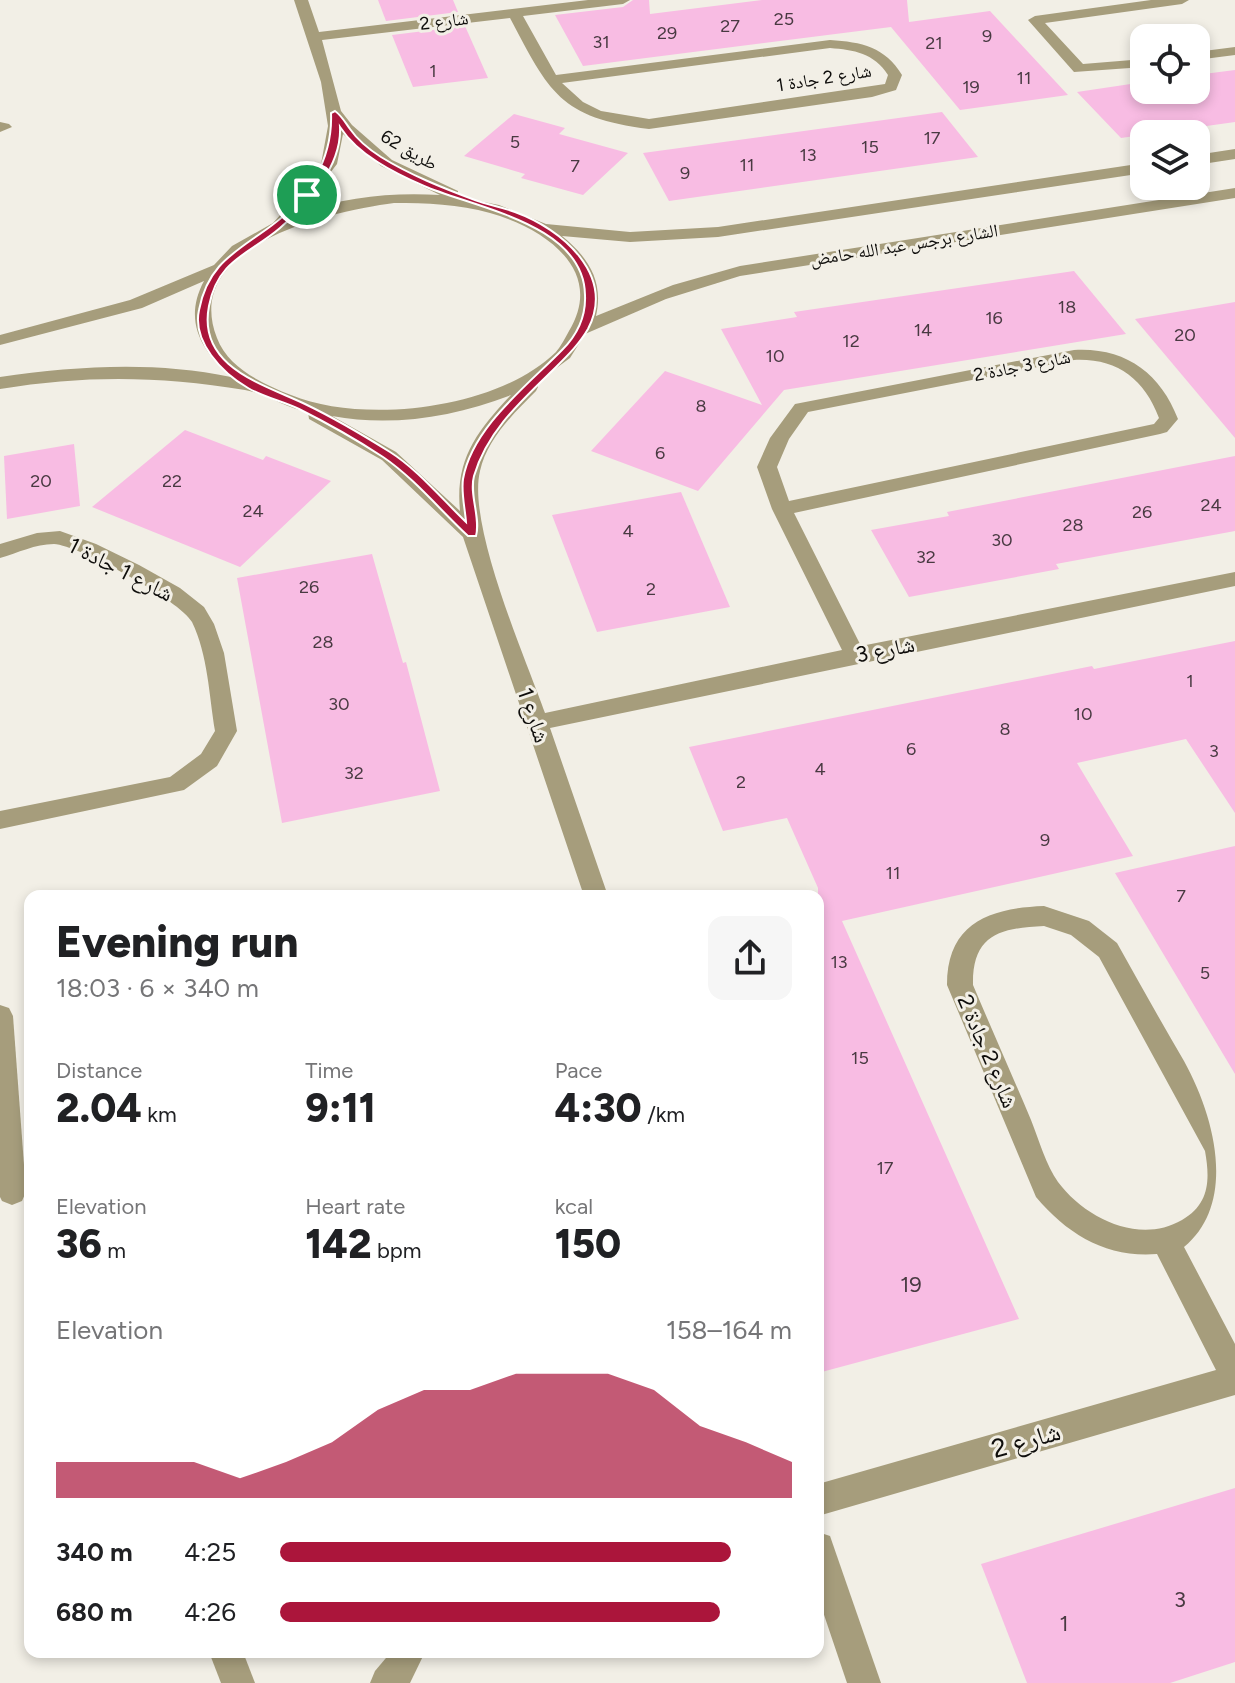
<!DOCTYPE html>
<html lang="en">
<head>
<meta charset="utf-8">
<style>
	body { margin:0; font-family:Figtree,"Noto Naskh Arabic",sans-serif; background:#f6f6f6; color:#202124; height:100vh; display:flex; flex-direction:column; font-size:30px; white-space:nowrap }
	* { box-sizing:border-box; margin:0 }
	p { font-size:26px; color:#757577 }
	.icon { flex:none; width:44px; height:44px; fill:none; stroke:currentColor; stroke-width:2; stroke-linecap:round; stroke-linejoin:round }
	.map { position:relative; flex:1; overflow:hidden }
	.side { position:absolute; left:24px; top:890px; width:800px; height:768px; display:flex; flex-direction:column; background:#fff; border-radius:16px; box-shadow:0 4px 12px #0003 }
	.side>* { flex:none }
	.controls { position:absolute; left:1130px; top:24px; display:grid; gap:16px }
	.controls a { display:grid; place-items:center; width:80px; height:80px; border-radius:16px; background:#fff; box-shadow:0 4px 12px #0003; font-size:40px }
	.pin { position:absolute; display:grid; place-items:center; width:68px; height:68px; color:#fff; margin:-34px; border:4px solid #fff; border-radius:50%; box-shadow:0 2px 8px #0007 }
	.round { display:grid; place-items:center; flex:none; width:84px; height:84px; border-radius:16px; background:#f6f6f6 }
	.head { display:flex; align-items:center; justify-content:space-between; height:136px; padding:0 32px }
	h1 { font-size:44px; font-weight:800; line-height:60px }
	.figures { display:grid; grid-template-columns:repeat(3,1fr); gap:12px; height:136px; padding:8px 32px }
	.figures div { display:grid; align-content:center }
	.figures b { font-size:40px; font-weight:800 }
	.figures small { font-size:22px; font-weight:400 }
	.figures p { font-size:22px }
	.chart { height:224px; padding:16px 32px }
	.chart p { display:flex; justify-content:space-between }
	.chart svg { width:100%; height:144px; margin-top:8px; fill:#ab153b; opacity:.7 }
	ul { padding:0 32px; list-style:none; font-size:26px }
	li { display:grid; grid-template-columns:128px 96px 1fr; align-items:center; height:60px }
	li i { height:20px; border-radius:10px; background:#ab153b }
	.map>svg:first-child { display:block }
	.building { fill:#f8bce3 }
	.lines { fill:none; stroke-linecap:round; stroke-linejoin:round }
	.minor { fill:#a69d7c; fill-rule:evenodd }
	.route { fill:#ab153b; stroke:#fff; stroke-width:2; fill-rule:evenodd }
	.labels { text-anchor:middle; stroke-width:6; stroke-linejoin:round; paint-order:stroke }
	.number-label { font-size:18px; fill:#493a42 }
	.far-street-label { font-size:18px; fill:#0f0e0c; stroke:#f2efe6 }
	.street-label { font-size:22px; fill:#0f0e0c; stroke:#f2efe6 }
	.near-number-label { font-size:22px; fill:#493a42 }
	.near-street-label { font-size:26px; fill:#0f0e0c; stroke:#f2efe6 }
</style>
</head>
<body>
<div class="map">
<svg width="1235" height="1683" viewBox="0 0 1235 1683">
	<rect width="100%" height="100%" fill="#f2efe6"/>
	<g class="building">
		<path d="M378 0H453L458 12 386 21Z"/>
		<path d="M633 0H649L650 14 762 0H907L909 22 990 11 1068 95 960 110 891 27 583 66 555 15 623 7Z"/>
		<path d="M465 26 488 78 413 87 392 35Z"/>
		<path d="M1235 70V122L1121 138 1077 92 1144 82V90H1196V75Z"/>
		<path d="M942 112 978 157 669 201 643 153Z"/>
		<path d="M514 114 565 128 559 134 628 153 583 195 521 178 525 174 464 156Z"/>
		<path d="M1074 271 1126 334 784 390 698 491 591 451 665 371 762 405 721 329 797 317 794 312Z"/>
		<path d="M1235 302V438L1135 319Z"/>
		<path d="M185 430 263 460 266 456 331 481 240 567 92 507Z"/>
		<path d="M74 444 80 506 7 519 4 456Z"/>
		<path d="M1235 456V531L1056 564 1059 569 909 597 871 530 949 516 947 512Z"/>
		<path d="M681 492 730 607 597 632 552 515Z"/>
		<path d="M372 554 403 663 406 662 440 791 282 823 237 578Z"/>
		<path d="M1235 641V813L1186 739 1077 763 1133 856 842 921 1019 1319 818 1373V888L787 818 723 831 689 747 1092 666 1094 669Z"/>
		<path d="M1235 846V1074L1115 873Z"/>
		<path d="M1235 1488V1662L1170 1683H1027L981 1564Z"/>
	</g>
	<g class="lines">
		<g class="minor">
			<path d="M294 0H308L319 32 588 0H630L623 4 523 16 556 75 830 40C862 42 885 47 902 75L896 90 872 97 649 129C560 118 549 92 510 18L322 40 341 111 352 125 392 160 458 191V197L499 205 546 224 630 232 718 227 1144 163V173L718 237 630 242 562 236C588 257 604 281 596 316L673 285 740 266 1235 188V198L740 276 666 299 585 334 570 358 536 383 538 387 536 391C514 413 487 439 480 471 467 525 525 657 545 713L842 650 772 509 757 467 770 438 795 404 1074 350C1124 347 1160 372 1178 419L1167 432 1160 434 794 513 861 646 1235 572V586L550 728 608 896H584L463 537 382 460 309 419 308 412C286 408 267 394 245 390 159 376 86 375 0 389V377C77 366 154 361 231 377 201 351 183 320 204 281L142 308 0 345V335L130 300 214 265 232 246 273 223 302 191 321 164 328 126 321 82ZM830 48C854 50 874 53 888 75L885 84 649 119 601 111 583 102 562 83ZM343 134 381 166 440 195C392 192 345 197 299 213L337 164ZM394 203C426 203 459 204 490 213 544 228 606 270 569 331 565 338 561 346 556 352 498 409 364 425 291 395 263 384 228 368 217 338 180 244 333 211 394 203ZM1074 360C1116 358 1144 378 1159 418L1154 424 789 501 777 467 789 439 808 412ZM511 395C476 432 455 460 460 511L396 452 332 416C392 427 454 417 511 395Z"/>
			<path d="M1151 0H1189L1182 4 1045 23 1083 64 1144 59V67L1074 72 1028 20 1035 16Z"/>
			<path d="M1235 47V55L1196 60V52Z"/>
			<path d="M0 122 9 124 12 127 0 132Z"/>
			<path d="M1235 149V159L1196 165V155Z"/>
			<path d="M60 531 96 544 139 565 180 588 204 607 214 624 224 653 237 731 217 766 184 790 0 829V811L170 777 201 754 215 731C209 695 208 655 192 622 181 601 78 545 54 544 35 544 18 553 0 558V544L37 533Z"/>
			<path d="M1044 906 1089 921 1117 943C1139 982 1161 1022 1184 1061 1218 1123 1235 1205 1184 1247L1235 1344V1395L818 1516V1484L1216 1370 1157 1254C1107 1258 1068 1235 1036 1197L947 985C947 923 990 908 1044 906ZM1044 926 1071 935 1099 957 1205 1151C1210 1179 1210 1204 1182 1220 1139 1245 1085 1218 1058 1182 1046 1165 1039 1140 1031 1120 1012 1075 992 1030 973 985 972 935 1000 928 1044 926Z"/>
			<path d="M0 1005 9 1008 13 1016 26 1192 22 1201 12 1205 2 1201 0 1197Z"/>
			<path d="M818 1532 830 1536 881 1683H847L818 1597Z"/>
			<path d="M209 1652H243L255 1683H221Z"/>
			<path d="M391 1652H425L410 1683H370L375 1671Z"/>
		</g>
	</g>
	<path class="route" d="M335 111C341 115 345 122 350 129 357 139 370 150 381 157 410 175 443 188 475 200 488 205 502 207 515 212 562 229 616 275 588 329 579 345 565 358 552 371 520 402 487 432 474 476 469 495 481 518 476 536H468C441 511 414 478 383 457 357 440 327 423 299 409 282 401 263 397 248 388 222 373 192 342 199 310 208 263 236 252 271 226 308 199 333 159 331 113ZM340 127C358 155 394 173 424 186 475 208 584 224 585 295 586 316 577 335 562 350 528 385 472 427 463 479 461 492 465 509 466 522 442 499 417 469 390 452 363 435 334 418 305 404 263 384 197 367 209 306 218 259 250 254 280 228 308 204 342 166 340 127Z"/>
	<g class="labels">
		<g class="number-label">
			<text x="784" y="25">25</text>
			<text x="730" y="32">27</text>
			<text x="667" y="39">29</text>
			<text x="987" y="42">9</text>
			<text x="601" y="48">31</text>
			<text x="934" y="49">21</text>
			<text x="433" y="77">1</text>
			<text x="1024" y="84">11</text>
			<text x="971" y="93">19</text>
			<text x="932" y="144">17</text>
			<text x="515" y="148">5</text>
			<text x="870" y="153">15</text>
			<text x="808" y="161">13</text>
			<text x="747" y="171">11</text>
			<text x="575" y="172">7</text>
			<text x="685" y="179">9</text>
			<text x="1067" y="313">18</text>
			<text x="994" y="324">16</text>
			<text x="923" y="336">14</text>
			<text x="1185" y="341">20</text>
			<text x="851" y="347">12</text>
			<text x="775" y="362">10</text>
			<text x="701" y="412">8</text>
			<text x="660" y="459">6</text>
			<text x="41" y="487">20</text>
			<text x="172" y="487">22</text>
			<text x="1211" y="511">24</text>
			<text x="253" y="517">24</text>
			<text x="1142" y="518">26</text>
			<text x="1073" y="531">28</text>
			<text x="628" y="537">4</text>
			<text x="1002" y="546">30</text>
			<text x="926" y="563">32</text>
			<text x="309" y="593">26</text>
			<text x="651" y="595">2</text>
			<text x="323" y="648">28</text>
			<text x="1190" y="687">1</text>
			<text x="339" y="710">30</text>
			<text x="1083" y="720">10</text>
			<text x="1005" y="735">8</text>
			<text x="911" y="755">6</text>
			<text x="1214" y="757">3</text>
			<text x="820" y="775">4</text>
			<text x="354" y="779">32</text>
			<text x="741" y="788">2</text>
			<text x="1045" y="846">9</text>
			<text x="893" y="879">11</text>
			<text x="1181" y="902">7</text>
			<text x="839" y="968">13</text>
			<text x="1205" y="979">5</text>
			<text x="860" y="1064">15</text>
			<text x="885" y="1174">17</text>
		</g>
		<g class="far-street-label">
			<text transform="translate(444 21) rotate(-7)" y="6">شارع 2</text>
			<text transform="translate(824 78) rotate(-9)" y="6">شارع 2 جادة 1</text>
			<text transform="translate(409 150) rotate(30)" y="6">طريق 62</text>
			<text transform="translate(904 245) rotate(-9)" y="6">الشارع برجس عبد الله حامض</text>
			<text transform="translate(1022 366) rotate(-11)" y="6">شارع 3 جادة 2</text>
		</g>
		<g class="street-label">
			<text transform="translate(121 569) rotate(27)" y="8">شارع 1 جادة 1</text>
			<text transform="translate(885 649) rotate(-11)" y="8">شارع 3</text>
			<text transform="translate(534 715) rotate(71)" y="8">شارع 1</text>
			<text transform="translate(988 1051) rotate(67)" y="8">شارع 2 جادة 2</text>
		</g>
		<g class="near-number-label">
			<text x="911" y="1292">19</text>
			<text x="1180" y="1607">3</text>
			<text x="1064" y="1631">1</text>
		</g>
		<g class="near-street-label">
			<text transform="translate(1026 1440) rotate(-16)" y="9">شارع 2</text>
		</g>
	</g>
</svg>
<div class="controls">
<a><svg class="icon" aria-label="locate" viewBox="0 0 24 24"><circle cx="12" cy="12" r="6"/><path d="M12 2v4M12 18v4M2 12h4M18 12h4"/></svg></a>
<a><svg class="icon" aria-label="layers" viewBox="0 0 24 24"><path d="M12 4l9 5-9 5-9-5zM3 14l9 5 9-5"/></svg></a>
</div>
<div class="pin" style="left:307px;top:195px;background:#1e9e55"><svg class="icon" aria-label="arrive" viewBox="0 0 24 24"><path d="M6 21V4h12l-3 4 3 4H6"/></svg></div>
<section class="side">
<div class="head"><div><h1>Evening run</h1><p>18:03 · 6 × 340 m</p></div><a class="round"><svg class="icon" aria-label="share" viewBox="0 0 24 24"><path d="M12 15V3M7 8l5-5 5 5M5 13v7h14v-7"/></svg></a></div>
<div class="figures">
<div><p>Distance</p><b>2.04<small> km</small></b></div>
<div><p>Time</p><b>9:11</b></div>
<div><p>Pace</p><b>4:30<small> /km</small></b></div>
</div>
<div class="figures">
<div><p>Elevation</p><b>36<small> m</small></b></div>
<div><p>Heart rate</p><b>142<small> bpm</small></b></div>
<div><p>kcal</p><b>150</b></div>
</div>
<div class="chart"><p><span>Elevation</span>158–164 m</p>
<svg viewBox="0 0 160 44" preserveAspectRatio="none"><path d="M0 44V33L10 33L20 33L30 33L40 38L50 33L60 27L70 17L80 11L90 11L100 6L110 6L120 6L130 11L140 22L150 27L160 33V44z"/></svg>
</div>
<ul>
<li><b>340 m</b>4:25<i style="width:88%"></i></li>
<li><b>680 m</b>4:26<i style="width:86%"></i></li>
</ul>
</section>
</div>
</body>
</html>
